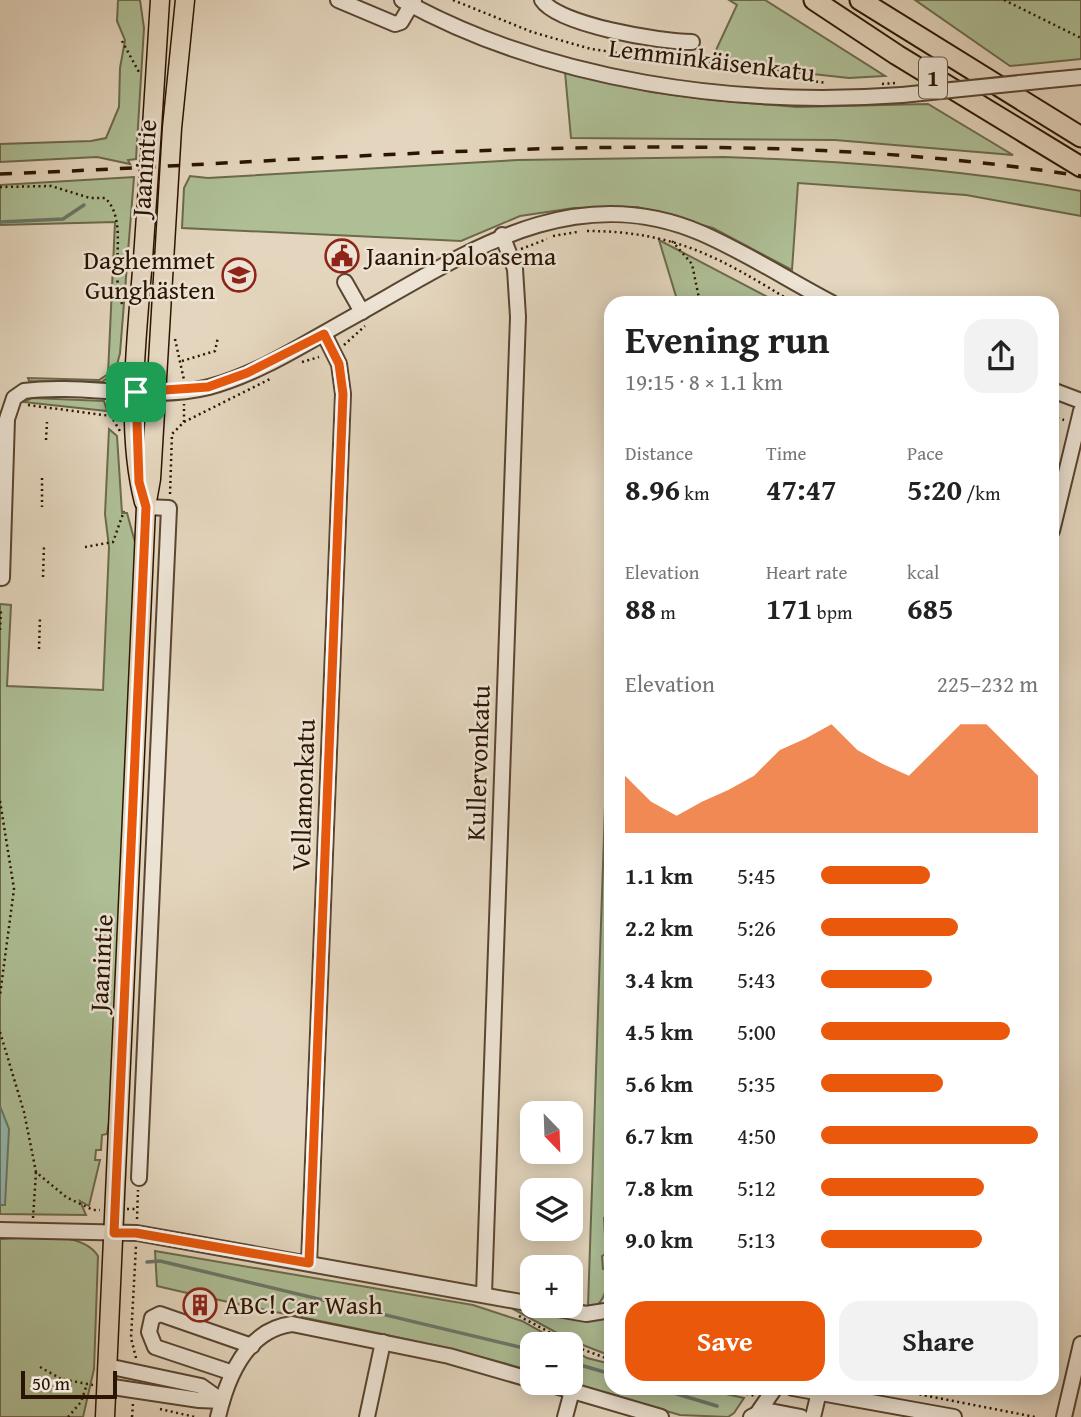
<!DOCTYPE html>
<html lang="en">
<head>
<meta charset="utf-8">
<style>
	body { margin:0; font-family:"Gentium Book Plus",serif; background:#f2f2f2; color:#222; height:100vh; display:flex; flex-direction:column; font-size:26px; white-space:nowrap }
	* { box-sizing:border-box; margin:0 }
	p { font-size:23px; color:#767676 }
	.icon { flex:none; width:38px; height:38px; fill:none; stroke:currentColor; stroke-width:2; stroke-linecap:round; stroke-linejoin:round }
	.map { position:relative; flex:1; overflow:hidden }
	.side { position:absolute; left:604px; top:296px; width:455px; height:1099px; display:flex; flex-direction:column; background:#fff; border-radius:21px; box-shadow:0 4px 18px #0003 }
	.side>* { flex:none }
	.needle { width:46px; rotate:157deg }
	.fabs { position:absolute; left:520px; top:1101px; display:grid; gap:14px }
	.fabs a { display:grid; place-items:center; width:63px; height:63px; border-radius:14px; background:#fff; box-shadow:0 4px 18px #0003; font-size:35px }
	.scale { position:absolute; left:21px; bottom:18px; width:96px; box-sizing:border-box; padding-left:7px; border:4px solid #2b1502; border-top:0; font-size:19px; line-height:24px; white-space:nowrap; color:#2b1502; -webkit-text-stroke:5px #ede4d5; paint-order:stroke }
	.pin { position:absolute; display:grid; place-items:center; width:60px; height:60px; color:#fff; margin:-30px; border-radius:14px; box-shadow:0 4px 10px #0006 }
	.round { display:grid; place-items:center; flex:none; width:74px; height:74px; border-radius:21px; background:#f2f2f2 }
	.summary { display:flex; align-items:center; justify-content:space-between; height:119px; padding:0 21px }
	h1 { font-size:38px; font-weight:600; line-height:52px }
	.metrics { display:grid; grid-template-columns:repeat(3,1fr); gap:10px; height:119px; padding:7px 21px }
	.metrics div { display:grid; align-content:center }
	.metrics b { font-size:30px; font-weight:600 }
	.metrics small { font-size:19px; font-weight:400 }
	.metrics p { font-size:19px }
	.chart { height:196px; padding:14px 21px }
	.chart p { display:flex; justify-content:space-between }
	.chart svg { width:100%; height:126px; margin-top:7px; fill:#ea580c; opacity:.7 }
	.action { display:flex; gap:14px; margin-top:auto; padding:14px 21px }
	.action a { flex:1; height:80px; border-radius:21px; background:#ea580c; color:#fff; font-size:28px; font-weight:600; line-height:80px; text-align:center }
	.action a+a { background:#f2f2f2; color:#222 }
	ul { padding:0 21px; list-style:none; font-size:23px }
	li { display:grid; grid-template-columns:112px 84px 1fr; align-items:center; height:52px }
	li i { height:18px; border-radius:9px; background:#ea580c }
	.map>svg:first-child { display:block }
	.green { fill:#aebf96; stroke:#6c6a4c; stroke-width:2 }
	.water { fill:#95b9b0; stroke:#6b776a; stroke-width:2 }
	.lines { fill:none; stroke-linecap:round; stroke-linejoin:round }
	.stream { stroke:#6b776a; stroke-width:3.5 }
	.minor-casing { stroke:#594531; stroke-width:18 }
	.major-casing { stroke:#2b1502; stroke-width:21 }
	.highway-casing { stroke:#2b1502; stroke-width:23 }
	.path { stroke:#2b1502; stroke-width:2.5; stroke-dasharray:2 3.5; stroke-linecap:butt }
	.minor { stroke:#ede4d5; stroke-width:14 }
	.major { stroke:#e4d6be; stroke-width:18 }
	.highway { stroke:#e4d6be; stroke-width:19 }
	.rail { stroke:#2b1502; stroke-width:3.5; stroke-dasharray:12 12; stroke-linecap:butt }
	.minor-bridge-casing { stroke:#594531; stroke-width:18; stroke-linecap:butt }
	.path-bridge { stroke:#2b1502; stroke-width:2.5; stroke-dasharray:2 3.5; stroke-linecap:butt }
	.minor-bridge { stroke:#ede4d5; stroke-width:14 }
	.route-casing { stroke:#fff; stroke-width:14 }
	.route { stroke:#ea580c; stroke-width:9 }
	.labels { text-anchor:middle; stroke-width:5; stroke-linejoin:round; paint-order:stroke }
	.shield { fill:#ede4d5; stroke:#655341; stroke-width:2 }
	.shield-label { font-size:24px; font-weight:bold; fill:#2b1502 }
	.street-label { font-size:26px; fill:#2b1502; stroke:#ede4d5 }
	.poi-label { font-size:26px; fill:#2b1502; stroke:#ede4d5; text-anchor:start }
</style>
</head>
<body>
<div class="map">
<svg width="1081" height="1417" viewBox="0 0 1081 1417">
	<rect width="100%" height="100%" fill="#e4d6be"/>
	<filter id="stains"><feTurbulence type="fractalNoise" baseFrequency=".00286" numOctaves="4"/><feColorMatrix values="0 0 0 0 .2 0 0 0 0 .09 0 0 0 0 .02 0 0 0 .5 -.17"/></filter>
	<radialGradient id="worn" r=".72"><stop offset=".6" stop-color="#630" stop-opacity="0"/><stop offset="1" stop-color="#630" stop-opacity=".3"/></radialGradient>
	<g class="green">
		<path d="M118 0H140L144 28 136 159 128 160 130 164 97 157 0 162V144L91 141 106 138 119 107 120 68 125 40 117 21Z"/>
		<path d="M729 0H765L885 76 849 78 710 63 737 5Z"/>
		<path d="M915 0H1081V59L1010 66Z"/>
		<path d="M565 72 651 92 712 100 797 107 928 104 1013 155 835 140 571 138Z"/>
		<path d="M724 157C844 161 962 169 1081 191V216L966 195 798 183 792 270 713 228 637 207 574 208 520 216 461 241 182 228 184 188 190 176 208 178 518 160Z"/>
		<path d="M134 177 120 353 115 373 102 382 29 381 28 378 99 380 108 374 115 222 0 225V185Z"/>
		<path d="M659 240 779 303H678Z"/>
		<path d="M32 398 104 401 107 411 23 402Z"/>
		<path d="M109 429 117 436 122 513H127L138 553 114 1094 107 1134 102 1135 101 1150H96L95 1160H100L89 1206 80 1201 86 1215 0 1214V604L11 605 7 686 103 690 109 547 105 514Z"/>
		<path d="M611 630V1215L604 1218 606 1254 602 1256 603 1269 607 1270C607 1287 607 1300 591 1310L571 1303 588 1306Z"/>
		<path d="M0 1239C27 1238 81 1229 98 1256L94 1369 83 1417H0Z"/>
		<path d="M155 1251 473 1305 522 1321 563 1344H532V1371C409 1335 282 1316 157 1286Z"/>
		<path d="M514 1306 600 1319 611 1318V1356L570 1340 513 1309Z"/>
		<path d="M571 1348 587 1358 611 1364V1388H699L744 1398 734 1413 728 1417 680 1415 570 1383Z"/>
	</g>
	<path class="water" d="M0 1106 9 1129 5 1205H0Z"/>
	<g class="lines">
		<g class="stream">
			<path d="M0 222 63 219 84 205"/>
			<path d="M147 1262 160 1261 532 1350"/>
			<path d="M570 1362 611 1374"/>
			<path d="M657 1388 717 1406"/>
		</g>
		<defs>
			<g id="minor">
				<path d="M338 0 395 24 401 22 414 0"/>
				<path d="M402 0C551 82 735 107 902 95"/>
				<path d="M542 0C558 25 661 42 692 42"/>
				<path d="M1049 80 1081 77"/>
				<path d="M345 282 362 312"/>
				<path d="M1052 390 1081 401"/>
				<path d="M1052 531 1081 411"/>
				<path d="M2 578 7 419 14 398 24 391C85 383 149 402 209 387 258 374 304 344 347 320 458 259 568 176 701 233 747 253 788 280 832 303"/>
				<path d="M139 1178 169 508 146 507"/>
				<path d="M0 1230 137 1233 532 1304"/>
				<path d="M309 1263 343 394 339 364 324 334"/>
				<path d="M484 1294 518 317 515 269 502 235"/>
				<path d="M540 1306 586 1314 611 1310"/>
				<path d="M107 1366 201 1386 222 1401"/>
				<path d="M230 1372 155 1347 149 1332 152 1318 160 1314 252 1346"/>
				<path d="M542 1382 661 1417"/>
				<path d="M106 1386 199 1400 222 1401"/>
				<path d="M793 1388 954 1417"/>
				<path d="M759 1411 775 1388"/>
				<path d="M218 1417C227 1378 246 1330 292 1324L449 1356 532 1380"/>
				<path d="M367 1417 383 1342"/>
				<path d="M565 1417 572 1391"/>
				<path d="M751 1417 765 1410 801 1417"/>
				<path d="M813 1417 819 1392"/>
				<path d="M1064 1417 1081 1344"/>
			</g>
			<g id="major">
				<path d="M144 502C125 429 137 335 143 259 149 173 155 86 160 0"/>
				<path d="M105 1417 146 507 151 479 172 128 185 0"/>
			</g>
			<g id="highway">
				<path d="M814 0 897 55 1081 167"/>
				<path d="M860 0 1081 137"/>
			</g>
		</defs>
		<use href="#minor" class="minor-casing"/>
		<use href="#major" class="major-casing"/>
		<use href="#highway" class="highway-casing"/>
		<g class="path">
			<path d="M453 0 532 32 591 49 827 83"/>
			<path d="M1004 0 1081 38"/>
			<path d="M122 41 140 74"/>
			<path d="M0 187 51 186 90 198H105C130 221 108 273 123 306"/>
			<path d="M587 231C676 231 722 259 794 303"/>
			<path d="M553 236 577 232"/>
			<path d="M672 241 692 264 700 303"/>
			<path d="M521 249 547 239"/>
			<path d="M478 264 499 260"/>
			<path d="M175 339 184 380"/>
			<path d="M344 345 365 326"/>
			<path d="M182 361 215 351 218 337"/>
			<path d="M302 362 319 357"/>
			<path d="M1054 377 1057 367"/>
			<path d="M111 403V416"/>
			<path d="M28 405 111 416 120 431"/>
			<path d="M1052 416 1064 420"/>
			<path d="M184 422V404"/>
			<path d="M46 440 47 422"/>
			<path d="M42 478V507"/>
			<path d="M170 494 172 434 184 422 272 378"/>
			<path d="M85 547 113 542 124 511"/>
			<path d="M43 577 44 545"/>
			<path d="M0 630 1 610"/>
			<path d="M39 649 40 617"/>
			<path d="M0 801 14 889 0 995"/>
			<path d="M0 1032 24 1112 36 1172 66 1197 93 1210H100"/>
			<path d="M127 1209H137"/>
			<path d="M33 1218 36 1172"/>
			<path d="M137 1219 138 1190"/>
			<path d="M519 1316 579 1348 611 1360"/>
			<path d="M136 1358 131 1338 136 1246"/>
			<path d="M40 1367 61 1379 93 1385"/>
			<path d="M725 1388 755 1396"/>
			<path d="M887 1388 1035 1417"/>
			<path d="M160 1409 195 1417"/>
			<path d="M68 1417 81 1402 87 1384"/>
			<path d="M132 1417 133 1403"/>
		</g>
		<use href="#minor" class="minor"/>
		<use href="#major" class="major"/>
		<use href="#highway" class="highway"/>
		<path class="rail" d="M0 174C360 160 723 120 1081 176"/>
		<defs>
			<path id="minor-bridge" d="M902 95 1049 80"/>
		</defs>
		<use href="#minor-bridge" class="minor-bridge-casing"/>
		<path class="path-bridge" d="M882 84 896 83"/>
		<use href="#minor-bridge" class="minor-bridge"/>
	</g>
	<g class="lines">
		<defs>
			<path id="route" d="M324 334 339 364 343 394 309 1263 136 1233H114L146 507 139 482 136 392 208 387 247 373Z"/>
		</defs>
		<use href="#route" class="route-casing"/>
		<use href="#route" class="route"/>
	</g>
	<defs>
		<symbol id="civic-ring" viewBox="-11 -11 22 22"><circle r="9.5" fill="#ede4d5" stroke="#8f2418" stroke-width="1.5"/><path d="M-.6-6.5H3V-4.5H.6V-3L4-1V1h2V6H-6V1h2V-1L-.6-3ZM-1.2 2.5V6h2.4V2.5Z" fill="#8f2418"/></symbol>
		<symbol id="school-ring" viewBox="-11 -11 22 22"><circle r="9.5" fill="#ede4d5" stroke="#8f2418" stroke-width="1.5"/><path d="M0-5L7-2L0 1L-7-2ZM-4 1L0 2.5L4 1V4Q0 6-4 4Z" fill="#8f2418"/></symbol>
		<symbol id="building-ring" viewBox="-11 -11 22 22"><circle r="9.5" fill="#ede4d5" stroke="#8f2418" stroke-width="1.5"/><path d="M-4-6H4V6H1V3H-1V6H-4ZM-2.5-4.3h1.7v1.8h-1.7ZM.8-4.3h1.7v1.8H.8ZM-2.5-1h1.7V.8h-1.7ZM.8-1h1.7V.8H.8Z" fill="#8f2418"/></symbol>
	</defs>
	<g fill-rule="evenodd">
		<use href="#civic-ring" x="323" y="237" width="38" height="38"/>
		<use href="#school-ring" x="220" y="256" width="38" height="38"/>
		<use href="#building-ring" x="181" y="1286" width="38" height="38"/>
	</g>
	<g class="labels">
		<rect class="shield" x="919" y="57.5" width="28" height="41" rx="5"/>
		<g class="shield-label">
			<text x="933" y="86">1</text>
		</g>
		<g class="street-label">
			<text transform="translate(712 60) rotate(7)" y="9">Lemminkäisenkatu</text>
			<text transform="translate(144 168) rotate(-86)" y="9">Jaanintie</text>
			<text transform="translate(478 763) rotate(-88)" y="9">Kullervonkatu</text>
			<text transform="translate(303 795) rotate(-88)" y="9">Vellamonkatu</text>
			<text transform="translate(101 963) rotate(-87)" y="9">Jaanintie</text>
		</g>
		<g class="poi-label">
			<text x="366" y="265">Jaanin paloasema</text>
			<text x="215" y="269" text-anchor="end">Daghemmet<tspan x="215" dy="30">Gunghästen</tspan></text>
			<text x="224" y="1314">ABC! Car Wash</text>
		</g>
	</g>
	<rect width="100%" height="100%" filter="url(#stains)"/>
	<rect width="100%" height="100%" fill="url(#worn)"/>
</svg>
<div class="fabs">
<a><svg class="needle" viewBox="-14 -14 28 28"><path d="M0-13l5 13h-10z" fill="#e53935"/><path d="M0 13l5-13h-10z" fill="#767676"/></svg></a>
<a><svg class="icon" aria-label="layers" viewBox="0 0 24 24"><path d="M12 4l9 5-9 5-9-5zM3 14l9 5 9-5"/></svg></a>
<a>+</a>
<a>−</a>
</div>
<div class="scale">50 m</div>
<div class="pin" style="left:136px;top:392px;background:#1e9e55"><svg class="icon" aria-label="arrive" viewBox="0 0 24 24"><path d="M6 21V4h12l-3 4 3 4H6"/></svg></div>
<section class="side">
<div class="summary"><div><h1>Evening run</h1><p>19:15 · 8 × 1.1 km</p></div><a class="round"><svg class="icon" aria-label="share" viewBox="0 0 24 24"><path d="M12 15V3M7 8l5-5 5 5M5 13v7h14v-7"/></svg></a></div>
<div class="metrics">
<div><p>Distance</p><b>8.96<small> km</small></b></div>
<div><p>Time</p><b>47:47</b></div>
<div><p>Pace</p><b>5:20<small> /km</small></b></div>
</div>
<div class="metrics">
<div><p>Elevation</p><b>88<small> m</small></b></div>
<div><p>Heart rate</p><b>171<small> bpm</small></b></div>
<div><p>kcal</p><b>685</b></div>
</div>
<div class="chart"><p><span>Elevation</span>225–232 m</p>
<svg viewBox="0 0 160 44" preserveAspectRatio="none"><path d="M0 44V24L10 33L20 38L30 33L40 29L50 24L60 15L70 11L80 6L90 15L100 20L110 24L120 15L130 6L140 6L150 15L160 24V44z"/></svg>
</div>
<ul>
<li><b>1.1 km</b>5:45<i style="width:50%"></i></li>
<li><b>2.2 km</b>5:26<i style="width:63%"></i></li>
<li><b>3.4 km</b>5:43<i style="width:51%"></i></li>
<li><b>4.5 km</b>5:00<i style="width:87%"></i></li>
<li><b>5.6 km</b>5:35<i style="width:56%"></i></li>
<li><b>6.7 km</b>4:50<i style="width:100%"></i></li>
<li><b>7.8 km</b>5:12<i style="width:75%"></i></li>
<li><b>9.0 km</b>5:13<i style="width:74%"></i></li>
</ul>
<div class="action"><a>Save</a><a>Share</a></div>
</section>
</div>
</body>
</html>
